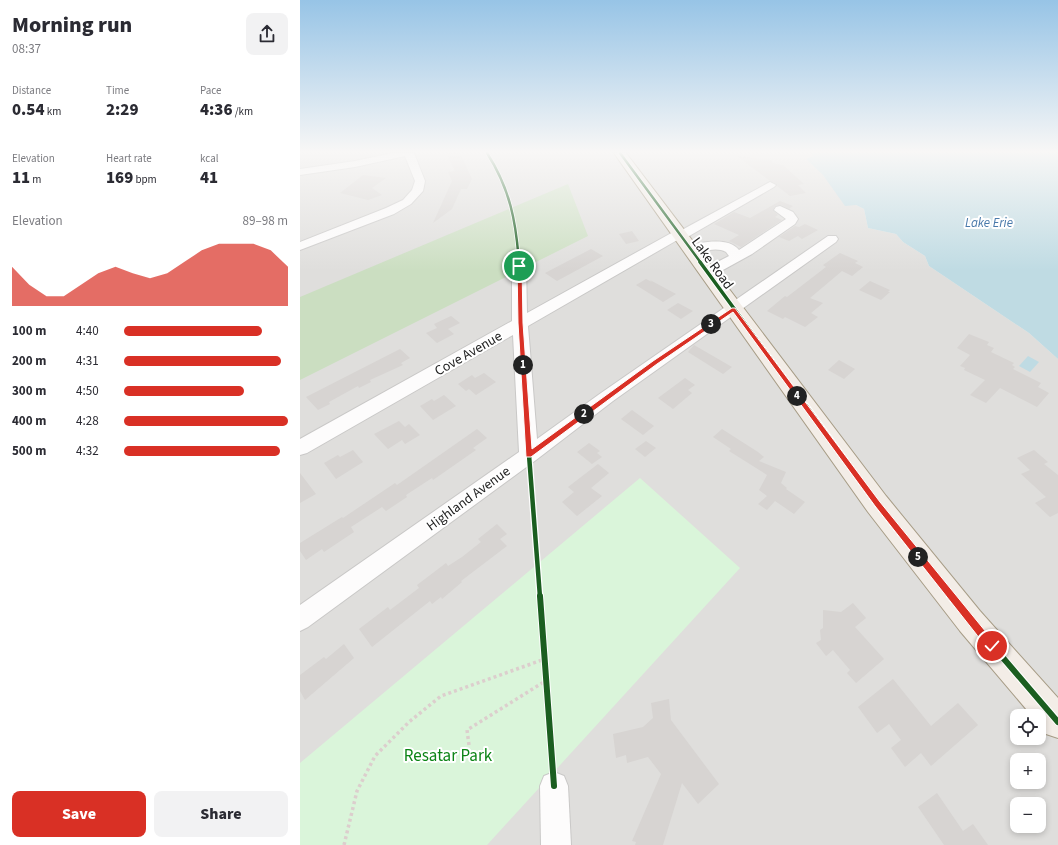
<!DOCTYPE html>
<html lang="en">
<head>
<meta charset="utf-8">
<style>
	body { margin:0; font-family:"Source Sans 3",sans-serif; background:#f2f2f3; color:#2b2b33; height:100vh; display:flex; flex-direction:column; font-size:15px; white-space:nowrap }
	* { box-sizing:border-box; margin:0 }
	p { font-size:13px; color:#7c7c81 }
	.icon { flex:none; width:22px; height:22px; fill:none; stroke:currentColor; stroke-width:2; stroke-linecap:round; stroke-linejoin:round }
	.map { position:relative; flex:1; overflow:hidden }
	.drawer { display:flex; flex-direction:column; background:#fff; width:300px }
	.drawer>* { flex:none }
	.fabs { position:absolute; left:710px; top:709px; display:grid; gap:8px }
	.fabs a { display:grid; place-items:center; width:36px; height:36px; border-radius:8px; background:#fff; box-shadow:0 2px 6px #0003; font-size:20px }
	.pin { position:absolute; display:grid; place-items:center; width:34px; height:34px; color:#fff; margin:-17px; border:2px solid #fff; border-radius:50%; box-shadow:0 1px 4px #0007 }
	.km { position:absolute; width:20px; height:20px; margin:-10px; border-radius:50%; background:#222; color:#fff; font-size:11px; line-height:20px; text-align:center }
	.round { display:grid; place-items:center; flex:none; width:42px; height:42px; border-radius:8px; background:#f2f2f3 }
	.overview { display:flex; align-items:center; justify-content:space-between; height:68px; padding:0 12px }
	h1 { font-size:22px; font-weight:800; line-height:30px }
	.figures { display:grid; grid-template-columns:repeat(3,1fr); gap:6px; height:68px; padding:4px 12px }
	.figures div { display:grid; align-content:center }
	.figures b { font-size:17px; font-weight:800 }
	.figures small { font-size:11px; font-weight:400 }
	.figures p { font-size:11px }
	.chart { height:112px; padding:8px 12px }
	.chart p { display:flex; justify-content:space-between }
	.chart svg { width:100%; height:72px; margin-top:4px; fill:#d93025; opacity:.7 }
	.primary-button { display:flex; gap:8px; margin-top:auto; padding:8px 12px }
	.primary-button a { flex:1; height:46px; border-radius:8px; background:#d93025; color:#fff; font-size:16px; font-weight:800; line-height:46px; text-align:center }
	.primary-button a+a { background:#f2f2f3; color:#2b2b33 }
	ul { padding:0 12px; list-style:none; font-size:13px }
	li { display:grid; grid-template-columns:64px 48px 1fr; align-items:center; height:30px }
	li i { height:10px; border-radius:5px; background:#d93025 }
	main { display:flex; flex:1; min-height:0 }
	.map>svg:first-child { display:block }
	.residential { fill:#dfdedc; fill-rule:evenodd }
	.forest { fill:#cbdec1 }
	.park { fill:#daf5da }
	.water { fill:#bfdbe3 }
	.building { fill:#d7d4d2 }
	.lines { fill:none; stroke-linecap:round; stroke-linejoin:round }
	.minor-casing { stroke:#c9c8c7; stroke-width:2 }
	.major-casing { stroke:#a79c86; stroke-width:2 }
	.path { stroke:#dccecd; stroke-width:3.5; stroke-dasharray:3 3; stroke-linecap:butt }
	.minor { fill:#fdfcfc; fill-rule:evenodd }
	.major { fill:#f3ede7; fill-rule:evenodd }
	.cycleway-far3-casing { stroke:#fff; stroke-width:4 }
	.cycleway-far2-casing { stroke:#fff; stroke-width:5.5 }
	.cycleway-far1-casing { stroke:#fff; stroke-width:7 }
	.cycleway-casing { stroke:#fff; stroke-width:8 }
	.cycleway-far3 { stroke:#1b5e20; stroke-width:2.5 }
	.cycleway-far2 { stroke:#1b5e20; stroke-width:3.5 }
	.cycleway-far1 { stroke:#1b5e20; stroke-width:4.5 }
	.cycleway { stroke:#1b5e20; stroke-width:6 }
	.route { fill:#d93025; stroke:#fff }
	.labels { text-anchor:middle; stroke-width:4; stroke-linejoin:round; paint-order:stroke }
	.far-water-label { font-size:13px; font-style:italic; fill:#4a7aab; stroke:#fff }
	.street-label { font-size:14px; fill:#222; stroke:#fff }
	.near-park-label { font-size:17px; fill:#0c8416; stroke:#fff }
</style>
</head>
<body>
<main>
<section class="drawer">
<div class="overview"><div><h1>Morning run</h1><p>08:37</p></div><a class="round"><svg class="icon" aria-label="share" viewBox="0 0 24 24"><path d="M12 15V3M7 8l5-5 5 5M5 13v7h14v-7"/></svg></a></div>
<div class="figures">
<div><p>Distance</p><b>0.54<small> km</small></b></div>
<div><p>Time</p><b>2:29</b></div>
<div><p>Pace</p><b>4:36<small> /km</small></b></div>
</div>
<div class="figures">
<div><p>Elevation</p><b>11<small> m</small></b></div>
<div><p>Heart rate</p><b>169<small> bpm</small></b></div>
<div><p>kcal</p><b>41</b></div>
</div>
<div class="chart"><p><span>Elevation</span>89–98 m</p>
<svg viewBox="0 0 160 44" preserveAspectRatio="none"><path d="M0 44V20L10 31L20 38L30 38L40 31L50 24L60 20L70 24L80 27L90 24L100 17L110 10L120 6L130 6L140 6L150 10L160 20V44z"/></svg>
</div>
<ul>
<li><b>100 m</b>4:40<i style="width:84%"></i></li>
<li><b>200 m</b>4:31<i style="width:96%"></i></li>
<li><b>300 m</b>4:50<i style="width:73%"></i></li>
<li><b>400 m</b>4:28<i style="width:100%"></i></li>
<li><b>500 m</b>4:32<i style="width:95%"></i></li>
</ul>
<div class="primary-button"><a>Save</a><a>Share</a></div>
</section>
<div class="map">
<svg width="758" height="845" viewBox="0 0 758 845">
	<rect width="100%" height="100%" fill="#f0eeeb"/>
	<g class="residential">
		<path d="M0 153H314L429 314 737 716H717V738H739V718L758 740V845H0ZM717 760H739V782H717ZM717 804H739V826H717Z"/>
		<path d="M327 153H511L514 156 507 159 556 205 564 209 568 228 596 234 603 242 625 256 629 266 729 333 758 359V702L626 550Z"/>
	</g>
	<path class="forest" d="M268 184 288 236 0 380V297Z"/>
	<path class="park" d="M340 478 440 568 187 845H0V763Z"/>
	<g class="water">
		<path d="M511 153H758V359L729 333 629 266 625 256 603 242 596 234 568 228 564 209 556 205 545 206 523 175 506 159 513 156Z"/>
		<path d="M728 356 739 362 730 372 719 366Z"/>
	</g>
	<g class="building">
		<path d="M146 153H160L172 179 167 189H161L152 209 133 223 152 181 148 172 155 171Z"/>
		<path d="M437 156 462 159 467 158 475 164 483 165 504 184 498 185 506 193 490 196 477 186V184L470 181Z"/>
		<path d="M63 175 86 178 72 188 82 195 68 200 40 193Z"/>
		<path d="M480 201 493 206 489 209 481 205 475 206 473 210 478 215 475 217 482 220 441 247 429 241 439 235 414 224 434 212 450 218Z"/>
		<path d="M505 224 518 230 502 239 498 236 489 241 479 237 495 226 499 227Z"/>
		<path d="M332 231 339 241 326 244 319 234Z"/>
		<path d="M291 249 303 256 257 281 245 273Z"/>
		<path d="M540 253 558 261 555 263 563 267 552 276 542 271 510 298 523 303 511 313 518 317 505 327 485 317 483 319 467 311 485 296 487 297 526 267 523 265Z"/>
		<path d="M346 279 352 282 350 280 376 294 363 302 336 285Z"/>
		<path d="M570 281 590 290 588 292H590L581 300 559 290Z"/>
		<path d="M378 303 393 311 381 319 367 310Z"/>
		<path d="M151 316 160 323 148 329 154 334 137 343 126 333 137 328 134 324Z"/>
		<path d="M669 334 689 342 687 345 694 348 691 352 714 363 712 365 715 367 713 369 741 383 738 387 749 393 737 407 700 388 686 403 670 395 685 380 664 370 665 368 660 366 670 355 657 348Z"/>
		<path d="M394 345 432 367 423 374 388 352Z"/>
		<path d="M100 349 110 358 101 363 103 365 70 380 71 382 59 388 58 386 29 402 30 404 18 410 6 397Z"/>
		<path d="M539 360 555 369 544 379 528 370Z"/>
		<path d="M184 373 196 382 176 395 169 389 166 391 158 384 172 375 175 378Z"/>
		<path d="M385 378 395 385 388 390 392 393 373 409 358 398Z"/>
		<path d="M144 395 156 406 133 420 120 406 132 399 134 401Z"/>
		<path d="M332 410 354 426 343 435 321 419Z"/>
		<path d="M99 421 105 427 109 424 120 435 105 444 102 440 88 449 74 434Z"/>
		<path d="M177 429 187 438 173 448 176 450 133 480 132 478 106 495 107 497 86 511 82 507 51 527 54 532 24 552 22 549 6 560 0 551V543L42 517 43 518 95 483 97 485Z"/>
		<path d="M422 429 458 452 464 457 459 461 486 472 481 483 487 488 486 489 505 502 494 514 475 501 467 510 458 504 467 496 459 490 467 475 429 451 431 449 413 437Z"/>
		<path d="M346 441 356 448 345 457 335 449Z"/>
		<path d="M289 443 300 451 297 453 302 457 292 464 277 452Z"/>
		<path d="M53 450 63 462 36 479 24 463 38 455 40 457Z"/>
		<path d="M734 450 748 462 744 464 758 475V513L750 517 735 503 746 497 721 474 730 470 717 458Z"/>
		<path d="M298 464 309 473 291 488 302 496 277 516 262 502 274 492 268 487Z"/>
		<path d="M0 473 16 494 0 503Z"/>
		<path d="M197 524 207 534 200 539 207 546 161 581 162 582 142 599 141 597 132 604 130 601 72 647 59 629 88 607 90 610 119 588 117 585 146 563 148 566 162 557 181 542 178 539Z"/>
		<path d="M553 603 566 618 555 627 584 659 556 683 547 673 550 670 533 650 526 656 516 643 521 640 520 630 523 628V610L541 612Z"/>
		<path d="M44 644 54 658 5 700 0 691V675L24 657 26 659Z"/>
		<path d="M593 679 631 726 658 703 678 725 631 766 621 753 605 767 591 748 601 740 589 724 577 733 558 707Z"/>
		<path d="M369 699 371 720 419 784 398 804 382 783 363 845H335L336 842 332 841 361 774 348 757 327 763 326 755 316 758 313 734 343 727 353 718 351 703Z"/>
		<path d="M637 793 663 831 673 824 688 845H644L618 807Z"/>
	</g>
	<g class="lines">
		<defs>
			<g id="minor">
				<path d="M93 153H114L125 181 123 191 111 204 94 214 0 250V242L86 208 103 200 112 190 115 181 105 156 55 167 0 175V169L55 161Z"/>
				<path d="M470 182 476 185 474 187 384 239H379L228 326 237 439 301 393 528 236H536L538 239 536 242 313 401 236 460 8 627 0 631V605L219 452 213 335 7 453 0 455V439L212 321V264L214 261H224L226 264 227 313 375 231H380Z"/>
				<path d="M480 206 493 212 498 219 495 224 452 254 412 276 407 277 402 276 400 273 402 270 429 256 426 252C414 245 398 255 385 252L384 249 385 246C400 243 428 236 439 250L486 219 474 210 476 207Z"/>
				<path d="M254 772 264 776 268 786 271 845H241L240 786 244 776Z"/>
			</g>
			<path id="major" d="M314 153H326L586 496 680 611 758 698V738L746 734 739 725V716H732L660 631 568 512Z"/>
		</defs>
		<use href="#minor" class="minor-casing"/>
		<use href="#major" class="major-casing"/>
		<g class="path">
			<path d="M169 745 167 730 247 680"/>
			<path d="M44 845 57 791 75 756 109 722 141 696 245 659"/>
		</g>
		<use href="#minor" class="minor"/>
		<use href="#major" class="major"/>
		<defs>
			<g id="cycleway-far3">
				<path d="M187 153C210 189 216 221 219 263"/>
				<path d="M320 153 401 263"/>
			</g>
			<g id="cycleway-far2">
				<path d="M219 262V264"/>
				<path d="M400 262 506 407"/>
			</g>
			<g id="cycleway-far1">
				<path d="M506 406 577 504 651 597"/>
				<path d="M229 455 240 597"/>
			</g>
			<g id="cycleway">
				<path d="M240 596 254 786"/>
				<path d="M650 596 758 722"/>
			</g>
		</defs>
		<use href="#cycleway-far3" class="cycleway-far3-casing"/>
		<use href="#cycleway-far2" class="cycleway-far2-casing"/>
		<use href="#cycleway-far1" class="cycleway-far1-casing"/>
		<use href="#cycleway" class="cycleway-casing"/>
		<use href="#cycleway-far3" class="cycleway-far3"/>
		<use href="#cycleway-far2" class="cycleway-far2"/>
		<use href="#cycleway-far1" class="cycleway-far1"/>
		<use href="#cycleway" class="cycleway"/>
	</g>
	<linearGradient id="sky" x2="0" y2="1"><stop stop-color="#97c4e6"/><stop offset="0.56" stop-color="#f8f7f6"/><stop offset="1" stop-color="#f8f7f6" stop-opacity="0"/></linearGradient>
	<rect width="758" height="271" fill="url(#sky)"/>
	<path class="route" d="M219 265 222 266 223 323 232 449 353 361 432 308H435L580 502 695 643 696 646 695 649 692 650 688 649 575 506 433 312 357 364 231 457H226L218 323 217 266Z"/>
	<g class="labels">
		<g class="far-water-label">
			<text x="689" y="227">Lake Erie</text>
		</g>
		<g class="street-label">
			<text transform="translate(413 263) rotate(54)" y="5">Lake Road</text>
			<text transform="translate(168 353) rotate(-30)" y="5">Cove Avenue</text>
			<text transform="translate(168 498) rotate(-36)" y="5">Highland Avenue</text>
		</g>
		<g class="near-park-label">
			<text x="148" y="761">Resatar Park</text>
		</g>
	</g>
</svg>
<div class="fabs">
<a><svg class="icon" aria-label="locate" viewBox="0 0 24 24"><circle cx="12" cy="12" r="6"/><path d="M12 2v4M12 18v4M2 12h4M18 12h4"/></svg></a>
<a>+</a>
<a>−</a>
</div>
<div class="pin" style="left:219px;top:266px;background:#1e9e55"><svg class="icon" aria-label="arrive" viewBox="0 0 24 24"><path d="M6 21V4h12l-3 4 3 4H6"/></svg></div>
<div class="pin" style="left:692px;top:646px;background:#d93025"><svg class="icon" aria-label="check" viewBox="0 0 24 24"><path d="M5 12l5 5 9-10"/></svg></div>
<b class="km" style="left:223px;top:365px">1</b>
<b class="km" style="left:284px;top:414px">2</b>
<b class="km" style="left:411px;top:324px">3</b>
<b class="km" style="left:497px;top:396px">4</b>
<b class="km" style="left:618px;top:557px">5</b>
</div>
</main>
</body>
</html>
